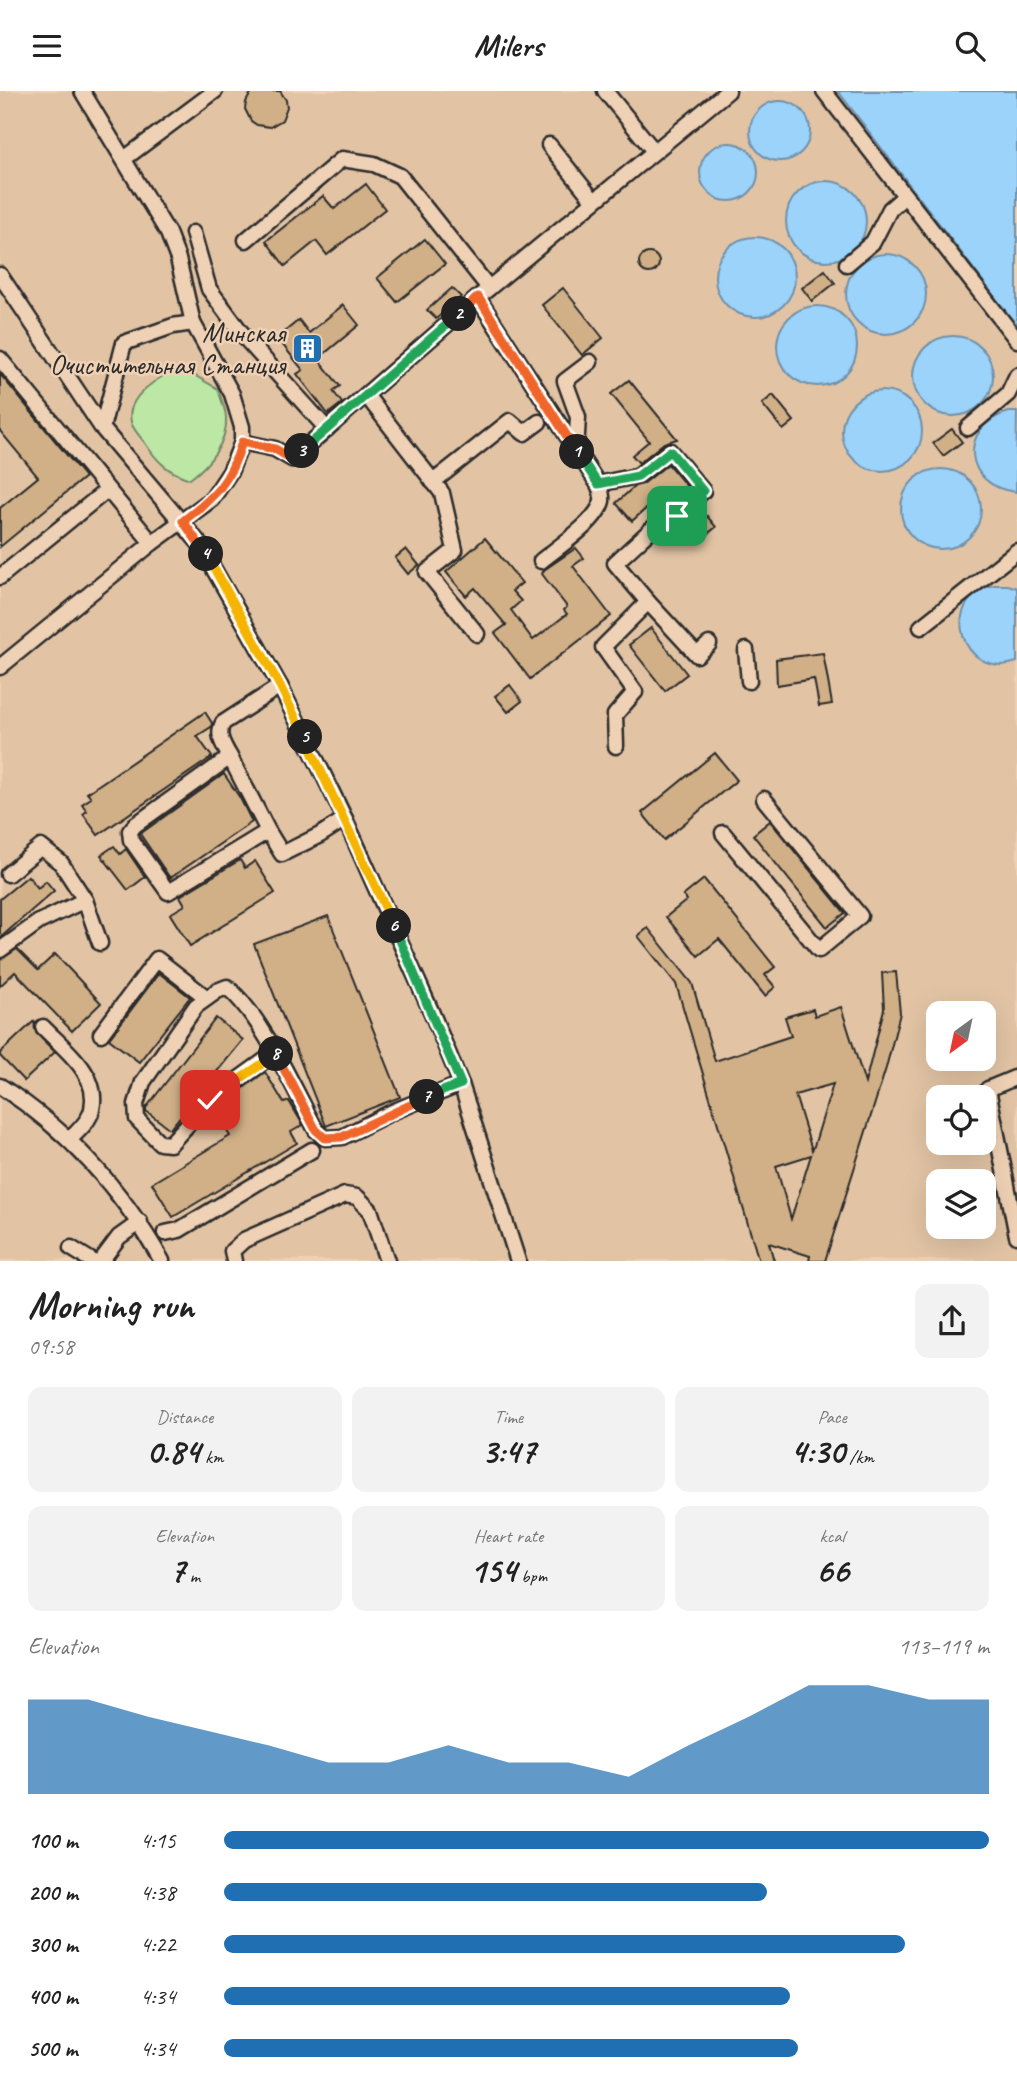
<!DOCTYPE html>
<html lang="en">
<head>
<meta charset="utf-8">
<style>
	body { margin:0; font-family:Caveat,sans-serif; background:#f2f2f2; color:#222; height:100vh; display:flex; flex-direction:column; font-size:26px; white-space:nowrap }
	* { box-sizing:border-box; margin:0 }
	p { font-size:23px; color:#767676 }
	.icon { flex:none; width:38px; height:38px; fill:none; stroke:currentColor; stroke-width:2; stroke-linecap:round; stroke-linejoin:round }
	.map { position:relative; height:1170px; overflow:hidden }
	.panel { display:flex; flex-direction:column; background:#fff; flex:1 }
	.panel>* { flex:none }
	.needle { width:46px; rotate:213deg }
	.fabs { position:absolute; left:926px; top:910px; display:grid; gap:14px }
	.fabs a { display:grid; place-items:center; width:70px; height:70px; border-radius:14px; background:#fff; box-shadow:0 7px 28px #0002; font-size:35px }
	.pin { position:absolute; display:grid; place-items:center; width:60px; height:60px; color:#fff; margin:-30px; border-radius:14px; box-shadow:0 4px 10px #0006 }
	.km { position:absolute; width:35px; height:35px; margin:-18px; border-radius:50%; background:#222; color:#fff; font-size:19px; line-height:35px; text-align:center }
	.round { display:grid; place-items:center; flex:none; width:74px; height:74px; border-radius:14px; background:#f2f2f2 }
	.summary { display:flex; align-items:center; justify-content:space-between; height:119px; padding:0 28px }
	h1 { font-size:38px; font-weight:700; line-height:52px }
	.stats { display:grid; grid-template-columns:repeat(3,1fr); gap:10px; height:119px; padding:7px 28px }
	.stats div { display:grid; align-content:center; border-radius:14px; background:#f2f2f2; text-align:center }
	.stats b { font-size:35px; font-weight:700 }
	.stats small { font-size:19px; font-weight:400 }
	.stats p { font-size:19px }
	.chart { height:196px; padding:14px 28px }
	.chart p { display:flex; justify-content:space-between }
	.chart svg { width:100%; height:126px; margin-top:7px; fill:#1f6fb2; opacity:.7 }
	ul { padding:0 28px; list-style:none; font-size:23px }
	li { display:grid; grid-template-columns:112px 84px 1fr; align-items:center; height:52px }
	li i { height:18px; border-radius:9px; background:#1f6fb2 }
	header { display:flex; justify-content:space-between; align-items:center; height:91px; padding:0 28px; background:#fff; font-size:32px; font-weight:700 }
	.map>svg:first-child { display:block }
	.built { fill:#e2c4a5; fill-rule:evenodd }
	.green { fill:#bce7a4; stroke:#748968; stroke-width:2 }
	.water { fill:#9cd3fb; stroke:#6f90a8; stroke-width:2 }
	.building { fill:#d1b087; stroke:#2b2b2b; stroke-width:2; fill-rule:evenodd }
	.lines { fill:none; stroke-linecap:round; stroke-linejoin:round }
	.minor-casing { stroke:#2b2b2b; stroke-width:19 }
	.minor { stroke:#efd1b5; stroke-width:14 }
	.split-1-casing { stroke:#fff; stroke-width:14 }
	.split-2-casing { stroke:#fff; stroke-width:14 }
	.split-3-casing { stroke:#fff; stroke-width:14 }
	.split-4-casing { stroke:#fff; stroke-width:14 }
	.split-5-casing { stroke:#fff; stroke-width:14 }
	.split-6-casing { stroke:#fff; stroke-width:14 }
	.split-7-casing { stroke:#fff; stroke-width:14 }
	.split-8-casing { stroke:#fff; stroke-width:14 }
	.split-9-casing { stroke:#fff; stroke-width:14 }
	.split-1 { stroke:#22a559; stroke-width:9 }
	.split-2 { stroke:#f0652b; stroke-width:9 }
	.split-3 { stroke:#22a559; stroke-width:9 }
	.split-4 { stroke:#f0652b; stroke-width:9 }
	.split-5 { stroke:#f5b400; stroke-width:9 }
	.split-6 { stroke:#f5b400; stroke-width:9 }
	.split-7 { stroke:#22a559; stroke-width:9 }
	.split-8 { stroke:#f0652b; stroke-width:9 }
	.split-9 { stroke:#f5b400; stroke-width:9 }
	.labels { text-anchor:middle; stroke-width:5; stroke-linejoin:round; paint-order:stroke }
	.poi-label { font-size:28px; fill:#2b2b2b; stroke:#efd1b5; text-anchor:end }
</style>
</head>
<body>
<header><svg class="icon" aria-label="menu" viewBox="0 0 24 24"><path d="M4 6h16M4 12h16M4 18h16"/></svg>Milers<svg class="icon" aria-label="search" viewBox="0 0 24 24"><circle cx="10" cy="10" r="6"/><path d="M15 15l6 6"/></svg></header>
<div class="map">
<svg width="1017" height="1170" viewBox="0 0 1017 1170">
	<rect width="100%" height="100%" fill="#efd1b5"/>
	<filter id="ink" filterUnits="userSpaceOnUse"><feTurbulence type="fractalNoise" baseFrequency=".0143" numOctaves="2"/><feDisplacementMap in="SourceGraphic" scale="14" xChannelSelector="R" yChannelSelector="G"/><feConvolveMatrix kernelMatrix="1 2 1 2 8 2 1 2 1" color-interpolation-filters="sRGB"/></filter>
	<g filter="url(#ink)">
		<path class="built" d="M0 0H1017V1169H0ZM938 922H984V968H938ZM938 1006H984V1052H938ZM938 1090H984V1136H938Z"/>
		<path class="green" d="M170 281 192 283 218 298C220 306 225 316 226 326 228 351 209 374 190 388 168 381 158 372 145 352 141 347 135 340 132 334 123 309 152 291 170 281Z"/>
		<g class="water">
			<path d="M838 0H1017V235Z"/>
			<circle cx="780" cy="40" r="30"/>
			<circle cx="729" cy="81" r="29"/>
			<circle cx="826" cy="130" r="40"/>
			<circle cx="755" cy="186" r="40"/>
			<circle cx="886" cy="203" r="40"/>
			<circle cx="817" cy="255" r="40"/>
			<circle cx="953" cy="285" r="40"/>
			<circle cx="882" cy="340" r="40"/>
			<path d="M1009 321H1017L1016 401C963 396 957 335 1009 321Z"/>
			<circle cx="941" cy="418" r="40"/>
			<path d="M994 494H1008L1017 497V571C961 590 937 508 994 494Z"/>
		</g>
		<g class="building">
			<path d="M252 0H280L286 9 287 16 282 29 270 36 257 34 251 30 245 18 246 11Z"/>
			<path d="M366 93 385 118 327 164 316 150 285 175 266 150 323 105 334 118Z"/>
			<path d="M425 148 445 173 397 211 377 187Z"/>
			<circle cx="649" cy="172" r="10"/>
			<path d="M825 179 835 192 812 210 802 197Z"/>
			<path d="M452 197 461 206 436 228 427 219Z"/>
			<path d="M563 197 603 247 582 264 542 214Z"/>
			<path d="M343 214 359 234 318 268 340 295 333 300 342 312 328 323 297 283 303 279 277 247 299 229 309 242Z"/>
			<path d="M0 283 85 386 0 456V417L38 386 0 340Z"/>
			<path d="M629 289 677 348 664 352 639 372 632 364 649 350 611 303Z"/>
			<path d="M773 304 794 330 783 339 762 313Z"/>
			<path d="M952 338 962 351 943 365 933 352Z"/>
			<path d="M668 373 689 398 658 425 649 415 632 430 616 412 635 395 643 393Z"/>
			<path d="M707 425 716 436 700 449 691 439Z"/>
			<path d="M485 447 522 492 512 500 521 510 511 519 533 549 567 523 564 519 567 516 542 483 544 479 576 457 584 467 573 475 611 525 530 588 495 542 506 534 475 497 466 505 446 481Z"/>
			<path d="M406 458 419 474 408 483 395 467Z"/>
			<path d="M651 537 687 583 665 600 629 554Z"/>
			<path d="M823 562 832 613 819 615 814 588 777 594 776 568Z"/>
			<path d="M510 594 522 610 508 621 495 605Z"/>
			<path d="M205 621 212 632 211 636 197 645 212 666 98 744 83 723 87 720 82 713 91 707 87 702Z"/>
			<path d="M715 662 737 689 664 749 642 722Z"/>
			<path d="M224 683 240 707 252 731 170 787 140 743Z"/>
			<path d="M770 730 845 822 827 836 753 744Z"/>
			<path d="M114 755 120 763 126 758 145 786 128 799 101 764Z"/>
			<path d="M240 769 245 777 255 770 275 802 190 855 170 823 185 814 180 805Z"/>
			<path d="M28 785 38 797 46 790 54 800 0 847V808Z"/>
			<path d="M704 788 775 876 765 884 775 896 765 905 719 848 698 865 666 826 687 809 683 805Z"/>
			<path d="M328 825 400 1006 326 1035 254 853Z"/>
			<path d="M648 837 692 892 715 970 791 945 785 926 813 918 815 925 841 916 865 992 884 918 882 882 896 881 900 922 886 977 825 1170H809L810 1165 769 1152 774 1170H759L676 893 638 845ZM833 993 814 1055 812 1059 795 1004ZM811 1064 791 1128 776 1075Z"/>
			<path d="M17 858 38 879 55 863 101 912 72 940 15 881 0 895V869Z"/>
			<path d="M159 882 190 906 139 971 109 948Z"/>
			<path d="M216 927 243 949 170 1038 146 1020V1017Z"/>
			<path d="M34 930 36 942 55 961 24 990 0 965V962Z"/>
			<path d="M265 981 284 1012 289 1010 303 1034 291 1041 297 1052 173 1126 152 1092 230 1045 214 1019Z"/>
		</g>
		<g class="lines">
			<defs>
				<g id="minor">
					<path d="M605 0 654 60"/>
					<path d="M824 0 1017 249"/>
					<path d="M549 54 594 110"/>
					<path d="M124 68 215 0"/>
					<path d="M193 142 209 198 246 248 327 338"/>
					<path d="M246 149 342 68 374 73 400 85 489 197"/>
					<path d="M847 173 873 151 890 118 905 105"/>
					<path d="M0 184 102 337 199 452 280 595 345 728 431 920 461 993 518 1170"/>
					<path d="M478 207 598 393C600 398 603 403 602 410 597 431 558 456 541 470"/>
					<path d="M0 268 152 452"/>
					<path d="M366 304 442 402 455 459 427 481 477 543"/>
					<path d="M102 337 124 252 173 235 193 232"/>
					<path d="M968 337 1008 303 1017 284"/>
					<path d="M242 351 275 358 292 368 489 197 728 0"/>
					<path d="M576 360 578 326 565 290 590 271"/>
					<path d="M433 391 510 330 524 342 539 331"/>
					<path d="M598 393 637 385 670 360 703 400 677 425"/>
					<path d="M0 486 107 399"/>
					<path d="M648 511 615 472 653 437"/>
					<path d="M921 536 1017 460"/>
					<path d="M746 559 749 590"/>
					<path d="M0 576 152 452 212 408 230 381 242 351V336L232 303 193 232 178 168 168 142 82 0"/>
					<path d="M616 655 615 624 635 601 603 556 648 511 697 564 709 553"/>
					<path d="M230 666C224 655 216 644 223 632L280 595"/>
					<path d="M268 740 230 666 135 734 130 740 131 749 168 801 268 740 282 763 320 744 345 728"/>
					<path d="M723 742 819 859 860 825 764 708"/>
					<path d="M8 783 41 756 61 772 85 809"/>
					<path d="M0 859 39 831 85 809 100 852"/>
					<path d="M43 936C64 958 100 983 92 1018 90 1030 77 1041 69 1049"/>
					<path d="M101 943 157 868 207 907"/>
					<path d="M275 962 210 1009 170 1053 160 1052 137 1028 136 1013 143 991 196 915 217 900 227 896C262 925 294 998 316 1039L325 1047 342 1046 392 1021 461 993"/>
					<path d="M1017 986 988 998 1017 1145"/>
					<path d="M0 995C68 1039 122 1099 162 1170"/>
					<path d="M165 1142 179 1139 312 1059"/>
					<path d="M71 1157 92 1170"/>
					<path d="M101 1170 119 1146 140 1131"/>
					<path d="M234 1170 232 1160 244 1149 345 1104 357 1106 370 1119 387 1170"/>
				</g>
			</defs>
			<use href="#minor" class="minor-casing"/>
			<use href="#minor" class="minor"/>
		</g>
	</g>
	<g class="lines" filter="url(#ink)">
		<defs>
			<path id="split-1" d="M577 361 598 393 638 385 670 360 703 400 677 425"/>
			<path id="split-2" d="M459 223 478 206 577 361"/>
			<path id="split-3" d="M302 360 459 223"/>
			<path id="split-4" d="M206 463 183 430C215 406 230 391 242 351L275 358 292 368 302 360"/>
			<path id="split-5" d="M206 463 280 595 305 646"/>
			<path id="split-6" d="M305 646 394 835"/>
			<path id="split-7" d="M394 835 461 993 427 1006"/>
			<path id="split-8" d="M276 963 316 1039 325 1047 342 1046 427 1006"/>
			<path id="split-9" d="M210 1009 276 963"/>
		</defs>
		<use href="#split-1" class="split-1-casing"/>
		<use href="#split-2" class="split-2-casing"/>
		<use href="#split-3" class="split-3-casing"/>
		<use href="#split-4" class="split-4-casing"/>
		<use href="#split-5" class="split-5-casing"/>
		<use href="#split-6" class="split-6-casing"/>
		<use href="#split-7" class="split-7-casing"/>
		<use href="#split-8" class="split-8-casing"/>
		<use href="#split-9" class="split-9-casing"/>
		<use href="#split-1" class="split-1"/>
		<use href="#split-2" class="split-2"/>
		<use href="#split-3" class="split-3"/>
		<use href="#split-4" class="split-4"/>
		<use href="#split-5" class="split-5"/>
		<use href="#split-6" class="split-6"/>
		<use href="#split-7" class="split-7"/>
		<use href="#split-8" class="split-8"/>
		<use href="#split-9" class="split-9"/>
	</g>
	<defs>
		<symbol id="building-square" viewBox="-11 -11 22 22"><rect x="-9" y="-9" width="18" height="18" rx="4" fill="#1f6fb2" stroke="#efd1b5"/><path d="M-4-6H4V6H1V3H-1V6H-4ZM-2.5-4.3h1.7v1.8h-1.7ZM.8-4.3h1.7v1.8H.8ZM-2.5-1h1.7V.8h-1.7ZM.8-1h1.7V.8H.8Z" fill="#fff"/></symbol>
	</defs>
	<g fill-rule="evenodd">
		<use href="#building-square" x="290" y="240" width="35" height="35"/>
	</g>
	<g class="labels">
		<g class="poi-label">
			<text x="285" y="251">Минская<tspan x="285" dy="32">Очистительная Станция</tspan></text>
		</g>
	</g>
</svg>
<div class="fabs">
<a><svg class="needle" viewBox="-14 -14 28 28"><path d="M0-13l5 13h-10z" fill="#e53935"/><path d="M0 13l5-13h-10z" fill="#767676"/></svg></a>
<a><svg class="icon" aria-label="locate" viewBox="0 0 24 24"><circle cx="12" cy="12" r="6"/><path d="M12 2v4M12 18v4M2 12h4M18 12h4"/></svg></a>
<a><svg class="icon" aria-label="layers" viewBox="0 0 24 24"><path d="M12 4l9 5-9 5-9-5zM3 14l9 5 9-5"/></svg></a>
</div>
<div class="pin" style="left:677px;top:425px;background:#1e9e55"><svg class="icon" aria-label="arrive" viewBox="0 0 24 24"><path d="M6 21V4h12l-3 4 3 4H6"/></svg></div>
<div class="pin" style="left:210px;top:1009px;background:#d93025"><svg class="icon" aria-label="check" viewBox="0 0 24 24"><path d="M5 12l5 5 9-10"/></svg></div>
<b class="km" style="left:577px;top:361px">1</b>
<b class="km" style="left:459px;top:223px">2</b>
<b class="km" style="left:302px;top:360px">3</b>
<b class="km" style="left:206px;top:463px">4</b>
<b class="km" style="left:305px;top:646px">5</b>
<b class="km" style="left:394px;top:835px">6</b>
<b class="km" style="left:427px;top:1006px">7</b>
<b class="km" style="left:276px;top:963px">8</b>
</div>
<section class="panel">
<div class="summary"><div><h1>Morning run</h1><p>09:58</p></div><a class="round"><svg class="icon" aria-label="share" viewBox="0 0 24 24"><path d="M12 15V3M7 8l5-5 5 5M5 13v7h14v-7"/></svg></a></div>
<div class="stats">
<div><p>Distance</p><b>0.84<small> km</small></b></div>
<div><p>Time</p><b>3:47</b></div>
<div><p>Pace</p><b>4:30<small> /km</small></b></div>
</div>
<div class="stats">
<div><p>Elevation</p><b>7<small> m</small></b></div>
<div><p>Heart rate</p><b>154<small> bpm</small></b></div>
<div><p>kcal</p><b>66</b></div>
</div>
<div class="chart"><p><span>Elevation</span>113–119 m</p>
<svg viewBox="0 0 160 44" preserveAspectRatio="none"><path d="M0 44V11L10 11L20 17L30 22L40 27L50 33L60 33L70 27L80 33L90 33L100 38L110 27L120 17L130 6L140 6L150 11L160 11V44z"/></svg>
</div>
<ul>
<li><b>100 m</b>4:15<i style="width:100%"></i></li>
<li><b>200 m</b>4:38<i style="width:71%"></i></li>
<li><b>300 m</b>4:22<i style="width:89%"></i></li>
<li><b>400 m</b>4:34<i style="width:74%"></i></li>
<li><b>500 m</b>4:34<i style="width:75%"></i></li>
</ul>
</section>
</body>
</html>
